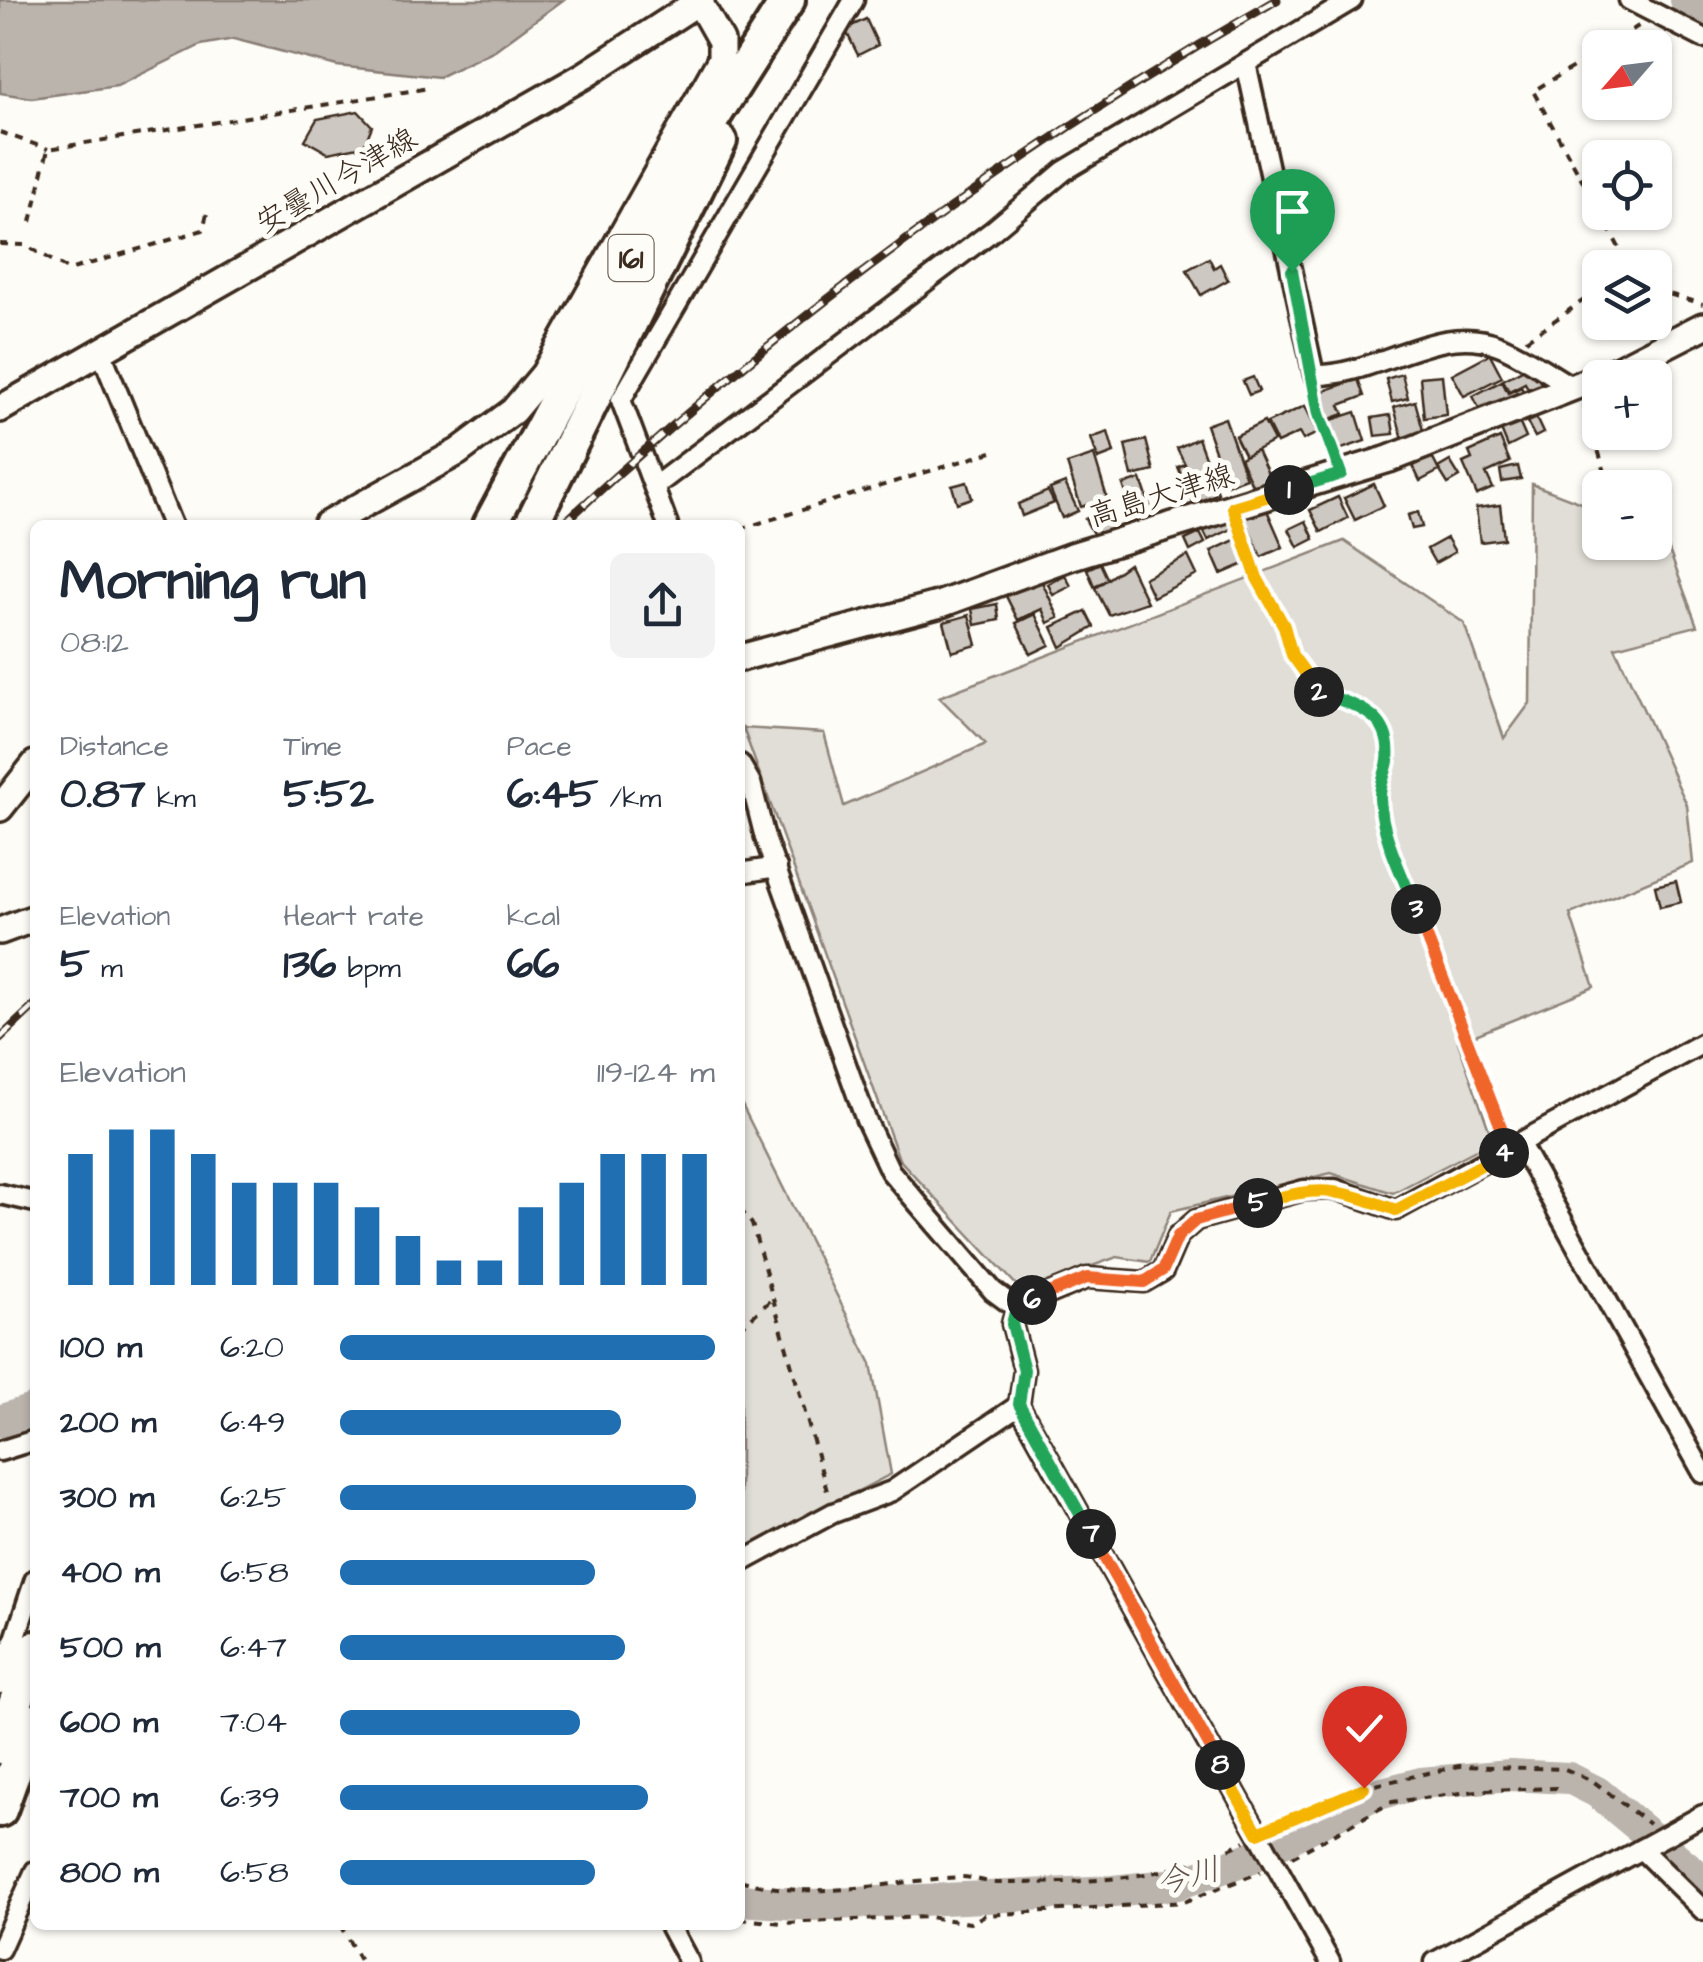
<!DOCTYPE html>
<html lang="en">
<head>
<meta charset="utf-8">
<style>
	body { margin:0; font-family:"Architects Daughter","Klee One",sans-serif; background:#f2f2f3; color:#1f2937; height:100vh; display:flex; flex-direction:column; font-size:38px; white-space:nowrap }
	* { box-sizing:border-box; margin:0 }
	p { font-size:32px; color:#747a83 }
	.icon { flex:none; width:55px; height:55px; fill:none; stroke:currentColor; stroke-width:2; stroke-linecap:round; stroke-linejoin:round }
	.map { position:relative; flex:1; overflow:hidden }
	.sheet { position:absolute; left:30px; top:520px; width:715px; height:1410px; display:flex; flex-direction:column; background:#fff; border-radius:15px; box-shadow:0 2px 8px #0004 }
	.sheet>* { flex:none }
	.needle { width:65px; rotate:242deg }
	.controls { position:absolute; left:1582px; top:30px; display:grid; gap:20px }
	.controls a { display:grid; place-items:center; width:90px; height:90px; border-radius:15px; background:#fff; box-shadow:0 2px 8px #0004; font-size:50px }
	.pin { position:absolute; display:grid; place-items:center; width:85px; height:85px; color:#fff; margin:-102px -42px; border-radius:50% 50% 50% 0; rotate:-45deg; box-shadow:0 0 10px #0007 }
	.pin .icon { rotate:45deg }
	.km { position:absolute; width:50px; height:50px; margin:-25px; border-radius:50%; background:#222; color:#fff; font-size:28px; line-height:50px; text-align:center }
	.round { display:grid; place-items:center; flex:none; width:105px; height:105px; border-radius:15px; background:#f2f2f3 }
	.headline { display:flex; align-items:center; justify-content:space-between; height:170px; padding:0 30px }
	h1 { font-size:55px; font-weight:700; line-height:75px }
	.metrics { display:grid; grid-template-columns:repeat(3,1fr); gap:15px; height:170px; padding:10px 30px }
	.metrics div { display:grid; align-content:center }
	.metrics b { font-size:42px; font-weight:700 }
	.metrics small { font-size:28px; font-weight:400 }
	.metrics p { font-size:28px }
	.chart { height:280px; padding:20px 30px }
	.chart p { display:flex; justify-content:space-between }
	.chart svg { width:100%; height:180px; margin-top:10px; stroke:#1f6fb2; stroke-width:6 }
	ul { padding:0 30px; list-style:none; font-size:32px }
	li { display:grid; grid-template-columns:160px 120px 1fr; align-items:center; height:75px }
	li i { height:25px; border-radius:12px; background:#1f6fb2 }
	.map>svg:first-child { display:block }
	.green { fill:#e1ded7; stroke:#8e847a; stroke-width:2.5 }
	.water { fill:#bbb4ad; stroke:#887d74; stroke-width:2.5 }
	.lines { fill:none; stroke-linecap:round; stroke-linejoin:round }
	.river { stroke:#bbb4ad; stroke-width:32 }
	.building { fill:#cdc8c2; stroke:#3b2a1e; stroke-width:2.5 }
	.street-casing { stroke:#3b2a1e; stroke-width:25 }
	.secondary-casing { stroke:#3b2a1e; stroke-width:32 }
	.highway-casing { stroke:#3b2a1e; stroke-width:40 }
	.path { stroke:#3b2a1e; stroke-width:4; stroke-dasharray:8 8; stroke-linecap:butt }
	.street { stroke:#fdfcf7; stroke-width:18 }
	.secondary { stroke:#fdfcf7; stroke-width:25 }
	.highway { stroke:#fdfcf7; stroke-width:32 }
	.rail-casing { stroke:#3b2a1e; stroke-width:9 }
	.rail { stroke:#fdfcf7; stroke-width:5; stroke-dasharray:15; stroke-linecap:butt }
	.split-1-casing { stroke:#fff; stroke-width:20 }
	.split-2-casing { stroke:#fff; stroke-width:20 }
	.split-3-casing { stroke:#fff; stroke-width:20 }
	.split-4-casing { stroke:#fff; stroke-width:20 }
	.split-5-casing { stroke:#fff; stroke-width:20 }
	.split-6-casing { stroke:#fff; stroke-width:20 }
	.split-7-casing { stroke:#fff; stroke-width:20 }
	.split-8-casing { stroke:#fff; stroke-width:20 }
	.split-9-casing { stroke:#fff; stroke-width:20 }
	.split-1 { stroke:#22a559; stroke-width:12 }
	.split-2 { stroke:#f5b400; stroke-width:12 }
	.split-3 { stroke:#22a559; stroke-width:12 }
	.split-4 { stroke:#f0652b; stroke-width:12 }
	.split-5 { stroke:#f5b400; stroke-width:12 }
	.split-6 { stroke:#f0652b; stroke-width:12 }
	.split-7 { stroke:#22a559; stroke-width:12 }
	.split-8 { stroke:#f0652b; stroke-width:12 }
	.split-9 { stroke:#f5b400; stroke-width:12 }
	.labels { text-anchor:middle; stroke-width:10; stroke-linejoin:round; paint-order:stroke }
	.shield { fill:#fdfcf7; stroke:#75695f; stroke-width:2.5 }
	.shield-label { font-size:28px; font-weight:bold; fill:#3b2a1e }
	.street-label { font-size:30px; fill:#3b2a1e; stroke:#fdfcf7 }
	.water-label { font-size:32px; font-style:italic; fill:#615349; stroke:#fdfcf7 }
</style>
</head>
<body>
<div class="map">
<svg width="1703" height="1962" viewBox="0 0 1703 1962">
	<rect width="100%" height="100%" fill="#fdfcf7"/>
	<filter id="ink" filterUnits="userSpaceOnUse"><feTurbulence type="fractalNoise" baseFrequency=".01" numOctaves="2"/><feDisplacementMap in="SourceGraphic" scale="20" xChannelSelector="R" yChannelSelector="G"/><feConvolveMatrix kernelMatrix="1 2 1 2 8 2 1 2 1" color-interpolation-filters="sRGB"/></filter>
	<g filter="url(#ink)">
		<g class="green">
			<path d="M1532 484 1600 510V542H1655V530L1663 534 1697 626 1615 647 1687 805 1693 863 1570 914 1594 987 1458 1042 1493 1141 1393 1193 1331 1173 1171 1211 1150 1262 1117 1257 1022 1291 899 1159 743 728 824 733 844 806 986 744 939 697 1344 541 1464 623 1504 738 1530 703Z"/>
			<path d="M740 1101 871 1364 891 1474 740 1552Z"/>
		</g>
		<path class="water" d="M0 0H563L495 50 439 77 337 66 234 39 201 45 117 86 32 98 0 93Z"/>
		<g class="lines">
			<g class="river">
				<path d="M1686 0 1703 9"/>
				<path d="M0 1421 35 1409"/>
				<path d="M740 1900 812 1905 1113 1891 1178 1884 1250 1858 1371 1796 1421 1783 1510 1775 1569 1778 1597 1792 1703 1880"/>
			</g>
		</g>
		<g class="building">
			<path d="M866 19 878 45 858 55 845 29Z"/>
			<path d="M358 111 372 126 364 146 328 153 305 140 317 119Z"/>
			<path d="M1209 258 1214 268 1220 264 1228 280 1201 295 1187 270Z"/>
			<path d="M1490 354 1502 377 1464 396 1452 374Z"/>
			<path d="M1532 365 1541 384 1529 390 1525 383 1509 391 1503 380Z"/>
			<path d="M1402 374 1408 398 1392 402 1386 379Z"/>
			<path d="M1442 375 1446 415 1424 418 1420 377Z"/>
			<path d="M1253 377 1259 391 1249 395 1243 381Z"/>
			<path d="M1358 379 1364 396 1340 405 1344 414 1327 420 1318 393Z"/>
			<path d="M1502 381 1508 393 1521 387 1524 392 1482 414 1473 396Z"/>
			<path d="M1415 401 1424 434 1403 440 1394 407Z"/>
			<path d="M1305 406 1318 433 1303 440 1299 433 1277 443 1267 423Z"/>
			<path d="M1356 412 1365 441 1336 451 1325 422Z"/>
			<path d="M1391 415 1394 434 1375 436 1372 418Z"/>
			<path d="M1225 418 1246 478 1227 485 1206 425Z"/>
			<path d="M1536 418 1543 433 1535 437 1527 422Z"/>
			<path d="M1264 422 1274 441 1245 456 1235 436Z"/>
			<path d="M1519 422 1526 438 1508 447 1501 430Z"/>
			<path d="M1108 432 1114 453 1098 459 1091 438Z"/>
			<path d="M1198 438 1218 493 1194 504 1178 467 1185 464 1177 448Z"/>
			<path d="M1500 438 1510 462 1486 473 1493 488 1477 495 1463 463 1472 459 1469 452Z"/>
			<path d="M1146 440 1154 471 1132 476 1125 445Z"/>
			<path d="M1257 450 1270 478 1253 487 1240 458Z"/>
			<path d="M1094 455 1107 498 1081 507 1067 464Z"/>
			<path d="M1431 455 1439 471 1420 481 1412 464Z"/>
			<path d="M1450 461 1460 477 1448 484 1438 468Z"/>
			<path d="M1518 466 1521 479 1502 482 1500 470Z"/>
			<path d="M1141 479 1153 515 1136 521 1123 485Z"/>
			<path d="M967 482 972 498 957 503 952 486Z"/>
			<path d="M1065 483 1078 511 1062 518 1050 489Z"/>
			<path d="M1374 484 1384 506 1355 520 1344 498Z"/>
			<path d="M1048 491 1054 503 1022 516 1018 504Z"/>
			<path d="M1338 497 1348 518 1321 532 1310 510Z"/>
			<path d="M1500 505 1504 539 1480 542 1476 508Z"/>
			<path d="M1266 508 1283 547 1261 557 1244 517Z"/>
			<path d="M1104 509 1115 531 1097 541 1085 519Z"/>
			<path d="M1418 512 1422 527 1412 529 1408 515Z"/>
			<path d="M1230 515 1236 527 1208 540 1202 528Z"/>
			<path d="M1306 521 1314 539 1298 547 1289 529Z"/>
			<path d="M1200 533 1205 543 1190 551 1185 540Z"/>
			<path d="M1239 538 1249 562 1221 574 1211 551Z"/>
			<path d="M1447 538 1455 552 1435 563 1427 549Z"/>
			<path d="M1188 556 1197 575 1153 597 1144 578Z"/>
			<path d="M1100 563 1108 580 1094 586 1087 569Z"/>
			<path d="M1129 564 1147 602 1109 615 1095 588Z"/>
			<path d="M1065 575 1071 586 1053 595 1048 584Z"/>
			<path d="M1041 580 1059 618 1048 623 1042 609 1018 620 1006 596Z"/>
			<path d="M997 604 999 620 975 625 972 609Z"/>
			<path d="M1086 611 1094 627 1061 647 1052 627Z"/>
			<path d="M1035 614 1050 645 1031 654 1016 623Z"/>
			<path d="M969 615 977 645 952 652 944 622Z"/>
			<path d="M1676 881 1681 902 1660 907 1655 886Z"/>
		</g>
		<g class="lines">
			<defs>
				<g id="street">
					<path d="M1629 0 1703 38"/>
					<path d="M1246 63 1314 375C1375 377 1438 321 1498 345 1524 355 1549 374 1574 388"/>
					<path d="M101 352 172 525"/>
					<path d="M655 486 991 232 1064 171 1352 0"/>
					<path d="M668 525 621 400 854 0"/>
					<path d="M740 764 751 783 765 838 866 1120 890 1171 993 1291 1016 1308"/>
					<path d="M740 873 777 867"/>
					<path d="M1520 1144 1703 1473"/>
					<path d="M0 1194 35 1202"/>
					<path d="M0 1451 35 1440"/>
					<path d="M740 1563 833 1513 892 1491 1019 1405"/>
					<path d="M0 1684 35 1579"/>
					<path d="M1641 1849 1703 1910"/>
					<path d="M669 1925 689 1962"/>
					<path d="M0 1949 35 1871"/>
					<path d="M1330 1962 1019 1405 1024 1370 1012 1324 1016 1308 1087 1278 1144 1282 1163 1271 1178 1236 1196 1220 1304 1190 1335 1189 1396 1210 1703 1043"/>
					<path d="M1435 1962 1703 1815"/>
				</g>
				<g id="secondary">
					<path d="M0 409 585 75 701 0"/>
					<path d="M326 525 458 452 513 411 544 374 721 59V41L699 2"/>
					<path d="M740 658 941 604 1072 556 1389 459 1617 370 1703 326"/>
					<path d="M0 808 35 764"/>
					<path d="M0 931 35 918"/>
				</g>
				<g id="highway">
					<path d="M490 525 678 173 788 0"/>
					<path d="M531 525 720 141"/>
					<path d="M0 1747 35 1648"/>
					<path d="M0 1810 32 1721"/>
				</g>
			</defs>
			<use href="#street" class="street-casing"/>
			<use href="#secondary" class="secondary-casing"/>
			<use href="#highway" class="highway-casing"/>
			<g class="path">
				<path d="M1605 48 1643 23"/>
				<path d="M1600 51 1533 91 1600 212"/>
				<path d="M0 132 48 149"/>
				<path d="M1600 212 1630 268"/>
				<path d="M31 222 48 149 429 88"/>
				<path d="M0 244 25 245 69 270 203 230 208 209"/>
				<path d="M1655 290 1703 304"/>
				<path d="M1526 340 1600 289"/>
				<path d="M1316 390 1319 413 1333 452"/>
				<path d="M1584 405 1610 488"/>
				<path d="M1239 526 1257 577 1306 679C1321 697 1340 698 1361 706 1403 723 1380 765 1380 796 1380 806 1383 817 1384 827L1503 1131"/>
				<path d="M740 529 992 452"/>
				<path d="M1630 542 1633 549"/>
				<path d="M740 1209 752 1224 829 1498"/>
				<path d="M740 1328 772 1299"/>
				<path d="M1272 1827 1353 1790 1459 1766 1565 1769 1593 1781 1649 1824"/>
				<path d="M1292 1857 1392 1802 1485 1790 1559 1788"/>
				<path d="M740 1880C813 1903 888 1881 961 1877 974 1877 986 1883 999 1883 1083 1883 1171 1881 1245 1841"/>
				<path d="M740 1919 782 1923 928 1917 970 1923 985 1915 1184 1902 1261 1872"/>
				<path d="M340 1925 361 1962"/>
			</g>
			<use href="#street" class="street"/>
			<use href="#secondary" class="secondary"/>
			<use href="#highway" class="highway"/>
			<defs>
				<g id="rail">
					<path d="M562 525C780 322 1018 147 1277 0"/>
					<path d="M0 1038 35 1005"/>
				</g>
			</defs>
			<use href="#rail" class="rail-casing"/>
			<use href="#rail" class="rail"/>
		</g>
	</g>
	<g class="lines" filter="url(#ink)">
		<defs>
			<path id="split-1" d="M1289 490 1341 474 1319 414 1292 271"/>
			<path id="split-2" d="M1289 490 1233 507 1257 578 1284 626 1292 655 1319 692"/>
			<path id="split-3" d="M1319 692C1355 706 1393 713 1388 761 1386 773 1379 786 1380 799 1382 837 1402 874 1416 909"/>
			<path id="split-4" d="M1416 909 1510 1150 1504 1153"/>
			<path id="split-5" d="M1258 1203C1322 1185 1334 1188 1396 1210L1504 1153"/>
			<path id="split-6" d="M1032 1300 1087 1278 1144 1282 1163 1270 1178 1236 1196 1220 1258 1203"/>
			<path id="split-7" d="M1032 1300 1016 1308 1012 1324 1024 1370 1019 1404 1091 1534"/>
			<path id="split-8" d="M1091 1534 1220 1765"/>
			<path id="split-9" d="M1220 1765 1258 1833 1364 1788"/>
		</defs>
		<use href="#split-1" class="split-1-casing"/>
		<use href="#split-2" class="split-2-casing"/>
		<use href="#split-3" class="split-3-casing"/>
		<use href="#split-4" class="split-4-casing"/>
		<use href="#split-5" class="split-5-casing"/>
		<use href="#split-6" class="split-6-casing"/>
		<use href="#split-7" class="split-7-casing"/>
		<use href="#split-8" class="split-8-casing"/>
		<use href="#split-9" class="split-9-casing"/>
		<use href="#split-1" class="split-1"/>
		<use href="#split-2" class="split-2"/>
		<use href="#split-3" class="split-3"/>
		<use href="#split-4" class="split-4"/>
		<use href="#split-5" class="split-5"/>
		<use href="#split-6" class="split-6"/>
		<use href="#split-7" class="split-7"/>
		<use href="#split-8" class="split-8"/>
		<use href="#split-9" class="split-9"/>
	</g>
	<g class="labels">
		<rect class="shield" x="608.5" y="235" width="45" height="46" rx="8"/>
		<g class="shield-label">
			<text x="631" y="268">161</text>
		</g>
		<g class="street-label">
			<text transform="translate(336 180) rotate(-30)" y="10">安曇川今津線</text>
			<text transform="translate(1161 495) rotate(-17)" y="10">高島大津線</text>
		</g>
		<g class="water-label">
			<text transform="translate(1188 1875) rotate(-14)" y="11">今川</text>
		</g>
	</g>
</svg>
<div class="controls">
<a><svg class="needle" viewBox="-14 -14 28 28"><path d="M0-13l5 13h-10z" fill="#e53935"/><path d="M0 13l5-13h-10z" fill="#747a83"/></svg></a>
<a><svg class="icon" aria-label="locate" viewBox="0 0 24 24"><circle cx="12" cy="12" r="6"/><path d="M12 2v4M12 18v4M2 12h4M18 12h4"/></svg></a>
<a><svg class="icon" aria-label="layers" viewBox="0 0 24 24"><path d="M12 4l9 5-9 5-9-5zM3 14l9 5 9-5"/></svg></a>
<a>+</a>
<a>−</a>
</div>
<div class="pin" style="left:1292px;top:271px;background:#1e9e55"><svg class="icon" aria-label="arrive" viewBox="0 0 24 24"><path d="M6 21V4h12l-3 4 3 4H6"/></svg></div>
<div class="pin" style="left:1364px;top:1788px;background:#d93025"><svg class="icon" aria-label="check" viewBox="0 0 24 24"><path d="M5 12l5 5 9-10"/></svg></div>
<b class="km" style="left:1289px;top:490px">1</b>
<b class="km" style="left:1319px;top:692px">2</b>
<b class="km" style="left:1416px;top:909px">3</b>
<b class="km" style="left:1504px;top:1153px">4</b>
<b class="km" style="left:1258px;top:1203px">5</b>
<b class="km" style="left:1032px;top:1300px">6</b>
<b class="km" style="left:1091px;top:1534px">7</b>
<b class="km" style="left:1220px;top:1765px">8</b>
<section class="sheet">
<div class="headline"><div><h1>Morning run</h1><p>08:12</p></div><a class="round"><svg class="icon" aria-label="share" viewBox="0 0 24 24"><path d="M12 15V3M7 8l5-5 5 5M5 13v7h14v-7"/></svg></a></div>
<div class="metrics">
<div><p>Distance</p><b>0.87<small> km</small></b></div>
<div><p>Time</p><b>5:52</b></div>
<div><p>Pace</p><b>6:45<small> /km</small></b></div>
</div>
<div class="metrics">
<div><p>Elevation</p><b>5<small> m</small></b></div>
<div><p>Heart rate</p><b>136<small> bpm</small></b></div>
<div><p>kcal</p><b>66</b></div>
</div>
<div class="chart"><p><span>Elevation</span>119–124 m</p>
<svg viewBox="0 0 160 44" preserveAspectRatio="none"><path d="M5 44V12M15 44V6M25 44V6M35 44V12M45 44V19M55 44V19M65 44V19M75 44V25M85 44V32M95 44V38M105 44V38M115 44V25M125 44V19M135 44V12M145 44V12M155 44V12"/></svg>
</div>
<ul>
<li><b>100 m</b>6:20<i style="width:100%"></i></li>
<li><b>200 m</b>6:49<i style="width:75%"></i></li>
<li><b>300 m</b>6:25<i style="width:95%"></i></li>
<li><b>400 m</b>6:58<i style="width:68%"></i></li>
<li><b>500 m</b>6:47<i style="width:76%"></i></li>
<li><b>600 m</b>7:04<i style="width:64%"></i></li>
<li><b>700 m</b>6:39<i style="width:82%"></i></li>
<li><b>800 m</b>6:58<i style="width:68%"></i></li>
</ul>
</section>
</div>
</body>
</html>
